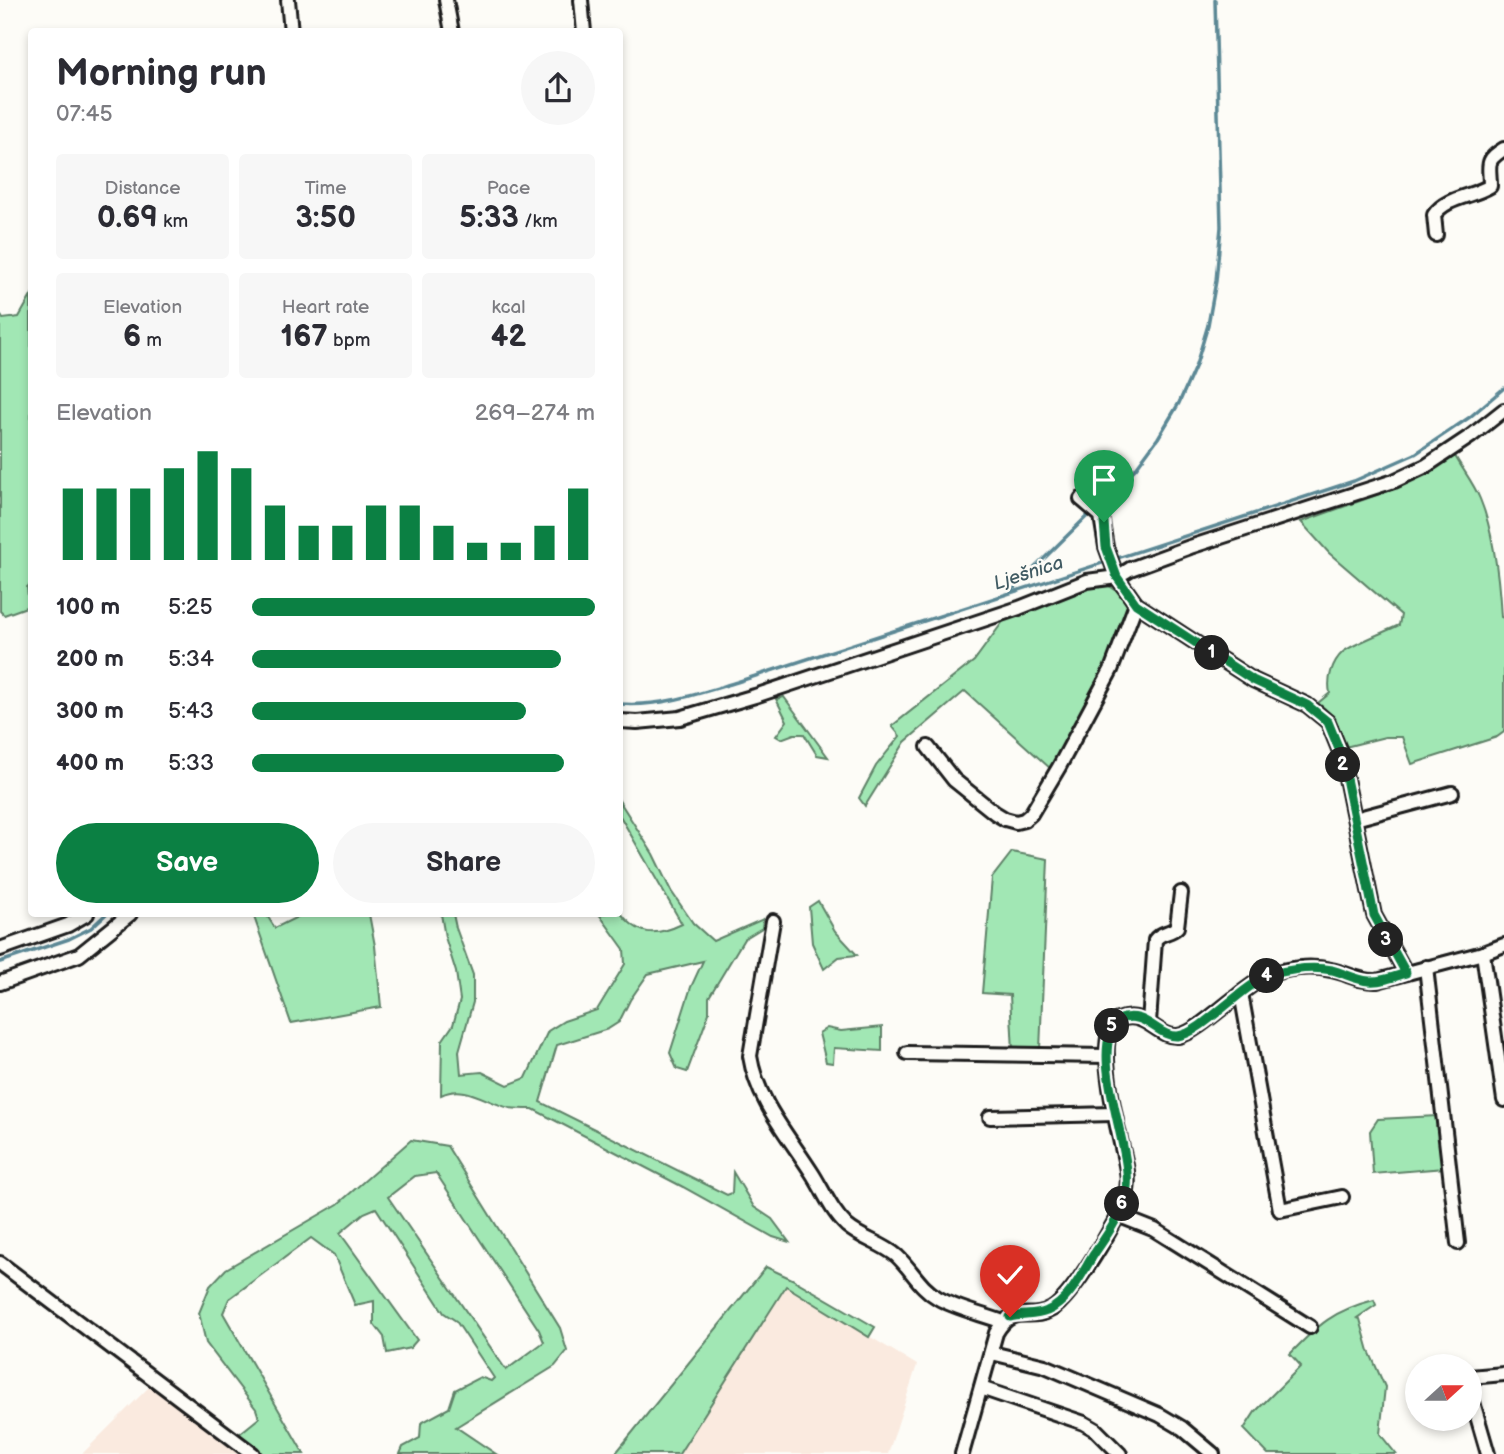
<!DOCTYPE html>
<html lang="en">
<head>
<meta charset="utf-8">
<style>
	body { margin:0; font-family:"Balsamiq Sans",sans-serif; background:#f7f7f7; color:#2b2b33; height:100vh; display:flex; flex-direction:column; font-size:26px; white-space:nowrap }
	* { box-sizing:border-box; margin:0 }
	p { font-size:23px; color:#7c7c81 }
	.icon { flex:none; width:38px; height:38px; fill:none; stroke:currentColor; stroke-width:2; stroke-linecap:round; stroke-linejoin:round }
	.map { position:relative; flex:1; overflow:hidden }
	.panel { position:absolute; left:28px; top:28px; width:595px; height:889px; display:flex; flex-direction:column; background:#fff; border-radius:7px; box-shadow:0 4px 10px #0003 }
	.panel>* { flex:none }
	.needle { width:46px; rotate:69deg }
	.fabs { position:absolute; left:1405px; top:1354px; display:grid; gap:14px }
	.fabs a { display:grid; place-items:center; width:77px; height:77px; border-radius:50%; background:#fff; box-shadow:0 4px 10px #0003; font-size:35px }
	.pin { position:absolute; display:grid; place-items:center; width:60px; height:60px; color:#fff; margin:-72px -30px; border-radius:50% 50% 50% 0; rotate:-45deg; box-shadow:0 0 7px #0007 }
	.pin .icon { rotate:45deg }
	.km { position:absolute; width:35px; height:35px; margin:-18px; border-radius:50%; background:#222; color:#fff; font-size:19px; line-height:35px; text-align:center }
	.round { display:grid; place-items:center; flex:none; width:74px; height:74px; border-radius:37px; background:#f7f7f7 }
	.head { display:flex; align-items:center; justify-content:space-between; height:119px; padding:0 28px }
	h1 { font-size:38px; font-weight:800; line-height:52px }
	.metrics { display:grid; grid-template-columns:repeat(3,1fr); gap:10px; height:119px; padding:7px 28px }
	.metrics div { display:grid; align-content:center; border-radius:7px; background:#f7f7f7; text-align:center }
	.metrics b { font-size:30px; font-weight:800 }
	.metrics small { font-size:19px; font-weight:400 }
	.metrics p { font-size:19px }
	.chart { height:196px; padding:14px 28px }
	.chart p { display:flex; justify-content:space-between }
	.chart svg { width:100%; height:126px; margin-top:7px; stroke:#0b8043; stroke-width:6 }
	.button { display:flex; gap:14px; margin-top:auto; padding:14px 28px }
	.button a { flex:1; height:80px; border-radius:42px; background:#0b8043; color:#fff; font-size:28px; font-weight:800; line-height:80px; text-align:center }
	.button a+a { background:#f7f7f7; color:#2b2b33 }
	ul { padding:0 28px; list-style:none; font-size:23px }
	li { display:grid; grid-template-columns:112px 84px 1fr; align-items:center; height:52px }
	li i { height:18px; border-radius:9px; background:#0b8043 }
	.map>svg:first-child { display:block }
	.built { fill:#faeadf }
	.green { fill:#a1e7b4; stroke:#5e8268; stroke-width:2; fill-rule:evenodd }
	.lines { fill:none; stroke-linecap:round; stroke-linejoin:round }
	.stream { stroke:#5b8895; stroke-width:3.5 }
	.minor-casing { stroke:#1c1c1c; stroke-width:18 }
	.minor { stroke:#fdfcf7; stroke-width:12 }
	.route-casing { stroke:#fff; stroke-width:14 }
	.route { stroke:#0b8043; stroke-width:9 }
	.labels { text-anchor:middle; stroke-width:5; stroke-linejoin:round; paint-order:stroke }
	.water-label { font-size:19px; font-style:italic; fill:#415b63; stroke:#fdfcf7 }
</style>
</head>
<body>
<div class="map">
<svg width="1504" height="1454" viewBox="0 0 1504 1454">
	<rect width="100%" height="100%" fill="#fdfcf7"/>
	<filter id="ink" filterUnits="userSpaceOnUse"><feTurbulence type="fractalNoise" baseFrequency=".0143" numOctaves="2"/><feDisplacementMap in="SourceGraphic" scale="14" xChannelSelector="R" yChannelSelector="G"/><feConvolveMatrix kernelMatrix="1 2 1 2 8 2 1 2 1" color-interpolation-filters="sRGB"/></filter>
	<g filter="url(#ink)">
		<g class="built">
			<path d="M786 1286 917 1365 888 1454H679Z"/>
			<path d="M150 1386 243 1454H82Z"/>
		</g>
		<g class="green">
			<path d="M31 296V584L27 587 29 606 4 615 0 611V314L3 319 19 317Z"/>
			<path d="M1455 456C1463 470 1474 484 1480 499 1494 533 1499 580 1501 617L1504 618V732L1497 737 1412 764 1402 737H1385L1345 747C1339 726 1337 717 1318 703L1330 693C1327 679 1332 662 1343 652 1351 645 1387 631 1399 625L1401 615 1329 553 1301 522 1399 487Z"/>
			<path d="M1097 583C1111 584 1125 594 1128 608L1102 678 1052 770 965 691 905 742 865 806 859 798 876 766 900 736 892 726 974 661 1007 616 1052 603Z"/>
			<path d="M784 697 828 757 817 755 804 734H794L781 739 776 736 787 721 776 699Z"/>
			<path d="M620 802 653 854 671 891 693 923 713 941 763 919 762 928 744 939 709 997V1013L687 1072 677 1069 670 1053 691 987 703 961 648 974 630 1000 619 1022 608 1029 557 1045 540 1102 727 1195 732 1193 733 1172 754 1207 772 1219 789 1242 773 1237 683 1187 533 1109C525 1109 517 1109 510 1108 486 1103 466 1083 441 1095L442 1041 453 1025 460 1000 456 972 445 937 441 914H453L456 928 473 975V1002L459 1051 461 1074 482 1072 508 1085 526 1078 548 1031 564 1021 597 1010 625 964 624 949 599 914 620 912C638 936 655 937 682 924L620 816Z"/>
			<path d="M1012 852 1048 859 1040 1050 1013 1051 1010 995 982 993 992 878Z"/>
			<path d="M818 901 835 931 857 955 839 957 824 969 812 943 809 907Z"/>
			<path d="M253 914H266L275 928 303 914H369L375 946 381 1007 291 1023Z"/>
			<path d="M882 1027V1051L834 1048 833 1063 826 1062 819 1033 827 1028 841 1031Z"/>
			<path d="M1437 1116 1444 1168 1373 1174 1370 1131 1378 1119Z"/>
			<path d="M411 1140 447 1146 560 1328 567 1351 555 1366 456 1427 496 1454H400L403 1447 420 1438 421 1423 449 1408 455 1390 480 1377 491 1381 494 1378 456 1321 444 1313 376 1208 364 1213 340 1233 417 1340 410 1348 387 1353 384 1337 374 1324V1301L355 1305 334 1255 311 1238 229 1299 223 1313 304 1454H263L238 1435 259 1418 256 1409 206 1343 199 1313 210 1286 226 1269 338 1204ZM436 1173 539 1330 544 1342 506 1370 388 1197 415 1176Z"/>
			<path d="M766 1267 792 1279 875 1327 869 1337 786 1286 679 1454H615Z"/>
			<path d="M1374 1300 1376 1305 1357 1318 1360 1319 1369 1351 1385 1387 1380 1434 1396 1454H1268L1244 1429 1255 1412 1301 1366 1290 1354C1318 1325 1334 1310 1374 1300Z"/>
		</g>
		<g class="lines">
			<g class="stream">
				<path d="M1011 591 1136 468 1158 438 1179 403 1196 365 1208 325 1216 281 1221 227 1215 0"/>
				<path d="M620 704C661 707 697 694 737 682L1354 481 1415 454 1470 417 1504 388"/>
				<path d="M0 962 69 939 91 928 106 914"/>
			</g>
			<defs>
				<g id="minor">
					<path d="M288 0 291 32"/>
					<path d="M446 0 452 32"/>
					<path d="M581 0 584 32"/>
					<path d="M1436 235 1434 215C1446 197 1472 197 1490 186 1490 165 1484 161 1504 149"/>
					<path d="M1081 499 1101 516 1106 547 1117 577 1136 604 1253 680 1307 705 1328 722 1341 754 1374 915 1406 973"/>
					<path d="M620 721 637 722 680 718 755 696 1019 608 1087 581 1117 577 1130 569 1190 547 1394 481 1426 466 1471 436 1504 410"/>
					<path d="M928 747 954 780 995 813 1005 819 1016 822 1024 820 1031 814 1059 767 1111 670 1136 604"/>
					<path d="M1355 819 1452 793"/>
					<path d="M773 921 750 1056C757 1101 788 1135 812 1173 823 1190 831 1211 847 1226 862 1239 882 1243 897 1256 912 1270 920 1288 938 1298 957 1309 982 1314 1003 1322"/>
					<path d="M0 949 68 925 87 914"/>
					<path d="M1483 953 1504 1100"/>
					<path d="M1426 967 1458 1243"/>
					<path d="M0 983 79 955 130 914"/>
					<path d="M1241 993 1280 1210 1342 1197"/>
					<path d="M1149 1022 1155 940C1160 932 1170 934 1177 927L1181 893"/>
					<path d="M907 1053 1107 1056"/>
					<path d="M990 1117 1114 1114"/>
					<path d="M1117 1215 1155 1230 1310 1327"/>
					<path d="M0 1263 253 1454"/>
					<path d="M992 1353 1045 1366 1160 1415 1182 1428 1213 1454"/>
					<path d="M1470 1377 1504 1374"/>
					<path d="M981 1388 1084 1423 1096 1430 1120 1454"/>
					<path d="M1470 1392 1488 1454"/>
					<path d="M962 1454 996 1333C1014 1302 1029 1323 1052 1309 1073 1296 1117 1222 1125 1198 1132 1179 1124 1158 1120 1139 1114 1113 1102 1058 1109 1033 1110 1028 1115 1023 1118 1020 1145 1008 1157 1038 1178 1036 1199 1033 1242 987 1267 976 1286 968 1311 965 1331 970 1347 973 1360 982 1377 981L1483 953 1504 945"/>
				</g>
			</defs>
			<use href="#minor" class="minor-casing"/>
			<use href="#minor" class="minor"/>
		</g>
	</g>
	<g class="lines" filter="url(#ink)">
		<defs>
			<path id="route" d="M1010 1317C1023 1314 1036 1316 1047 1311 1069 1302 1082 1273 1094 1254 1107 1235 1125 1210 1127 1187 1132 1146 1087 1052 1118 1020 1145 1008 1158 1038 1178 1036 1204 1032 1242 984 1273 974 1292 969 1313 966 1332 970 1344 973 1356 980 1369 981 1381 982 1394 977 1406 973L1374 915 1341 754 1328 722 1307 705 1253 680 1136 604 1117 577 1106 547 1104 522"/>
		</defs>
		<use href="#route" class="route-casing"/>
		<use href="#route" class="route"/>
	</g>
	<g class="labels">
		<g class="water-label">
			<text transform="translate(1028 572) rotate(-18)" y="7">Lješnica</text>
		</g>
	</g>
</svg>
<div class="fabs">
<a><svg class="needle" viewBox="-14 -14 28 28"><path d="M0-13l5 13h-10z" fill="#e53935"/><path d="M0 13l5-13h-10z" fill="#7c7c81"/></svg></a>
</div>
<div class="pin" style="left:1104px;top:522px;background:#1e9e55"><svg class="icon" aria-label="arrive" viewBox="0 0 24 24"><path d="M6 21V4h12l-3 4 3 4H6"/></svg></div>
<div class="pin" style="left:1010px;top:1317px;background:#d93025"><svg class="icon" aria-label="check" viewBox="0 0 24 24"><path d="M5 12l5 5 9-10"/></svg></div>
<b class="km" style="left:1212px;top:653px">1</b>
<b class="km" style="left:1343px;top:765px">2</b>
<b class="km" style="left:1386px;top:940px">3</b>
<b class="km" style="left:1267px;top:976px">4</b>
<b class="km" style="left:1112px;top:1026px">5</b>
<b class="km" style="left:1122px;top:1204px">6</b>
<section class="panel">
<div class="head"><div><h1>Morning run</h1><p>07:45</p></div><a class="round"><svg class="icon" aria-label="share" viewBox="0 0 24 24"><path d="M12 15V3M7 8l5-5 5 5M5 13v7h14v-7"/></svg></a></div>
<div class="metrics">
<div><p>Distance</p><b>0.69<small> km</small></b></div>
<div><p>Time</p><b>3:50</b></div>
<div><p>Pace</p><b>5:33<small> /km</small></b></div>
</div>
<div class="metrics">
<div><p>Elevation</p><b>6<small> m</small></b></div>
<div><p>Heart rate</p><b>167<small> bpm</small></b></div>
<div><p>kcal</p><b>42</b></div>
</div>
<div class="chart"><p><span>Elevation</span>269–274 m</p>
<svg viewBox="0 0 160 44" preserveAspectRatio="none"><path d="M5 44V19M15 44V19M25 44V19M35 44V12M45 44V6M55 44V12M65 44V25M75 44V32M85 44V32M95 44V25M105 44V25M115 44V32M125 44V38M135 44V38M145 44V32M155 44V19"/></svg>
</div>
<ul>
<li><b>100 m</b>5:25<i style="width:100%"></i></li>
<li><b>200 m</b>5:34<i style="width:90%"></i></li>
<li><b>300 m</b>5:43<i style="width:80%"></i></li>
<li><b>400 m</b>5:33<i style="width:91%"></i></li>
</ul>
<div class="button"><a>Save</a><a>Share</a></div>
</section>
</div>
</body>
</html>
